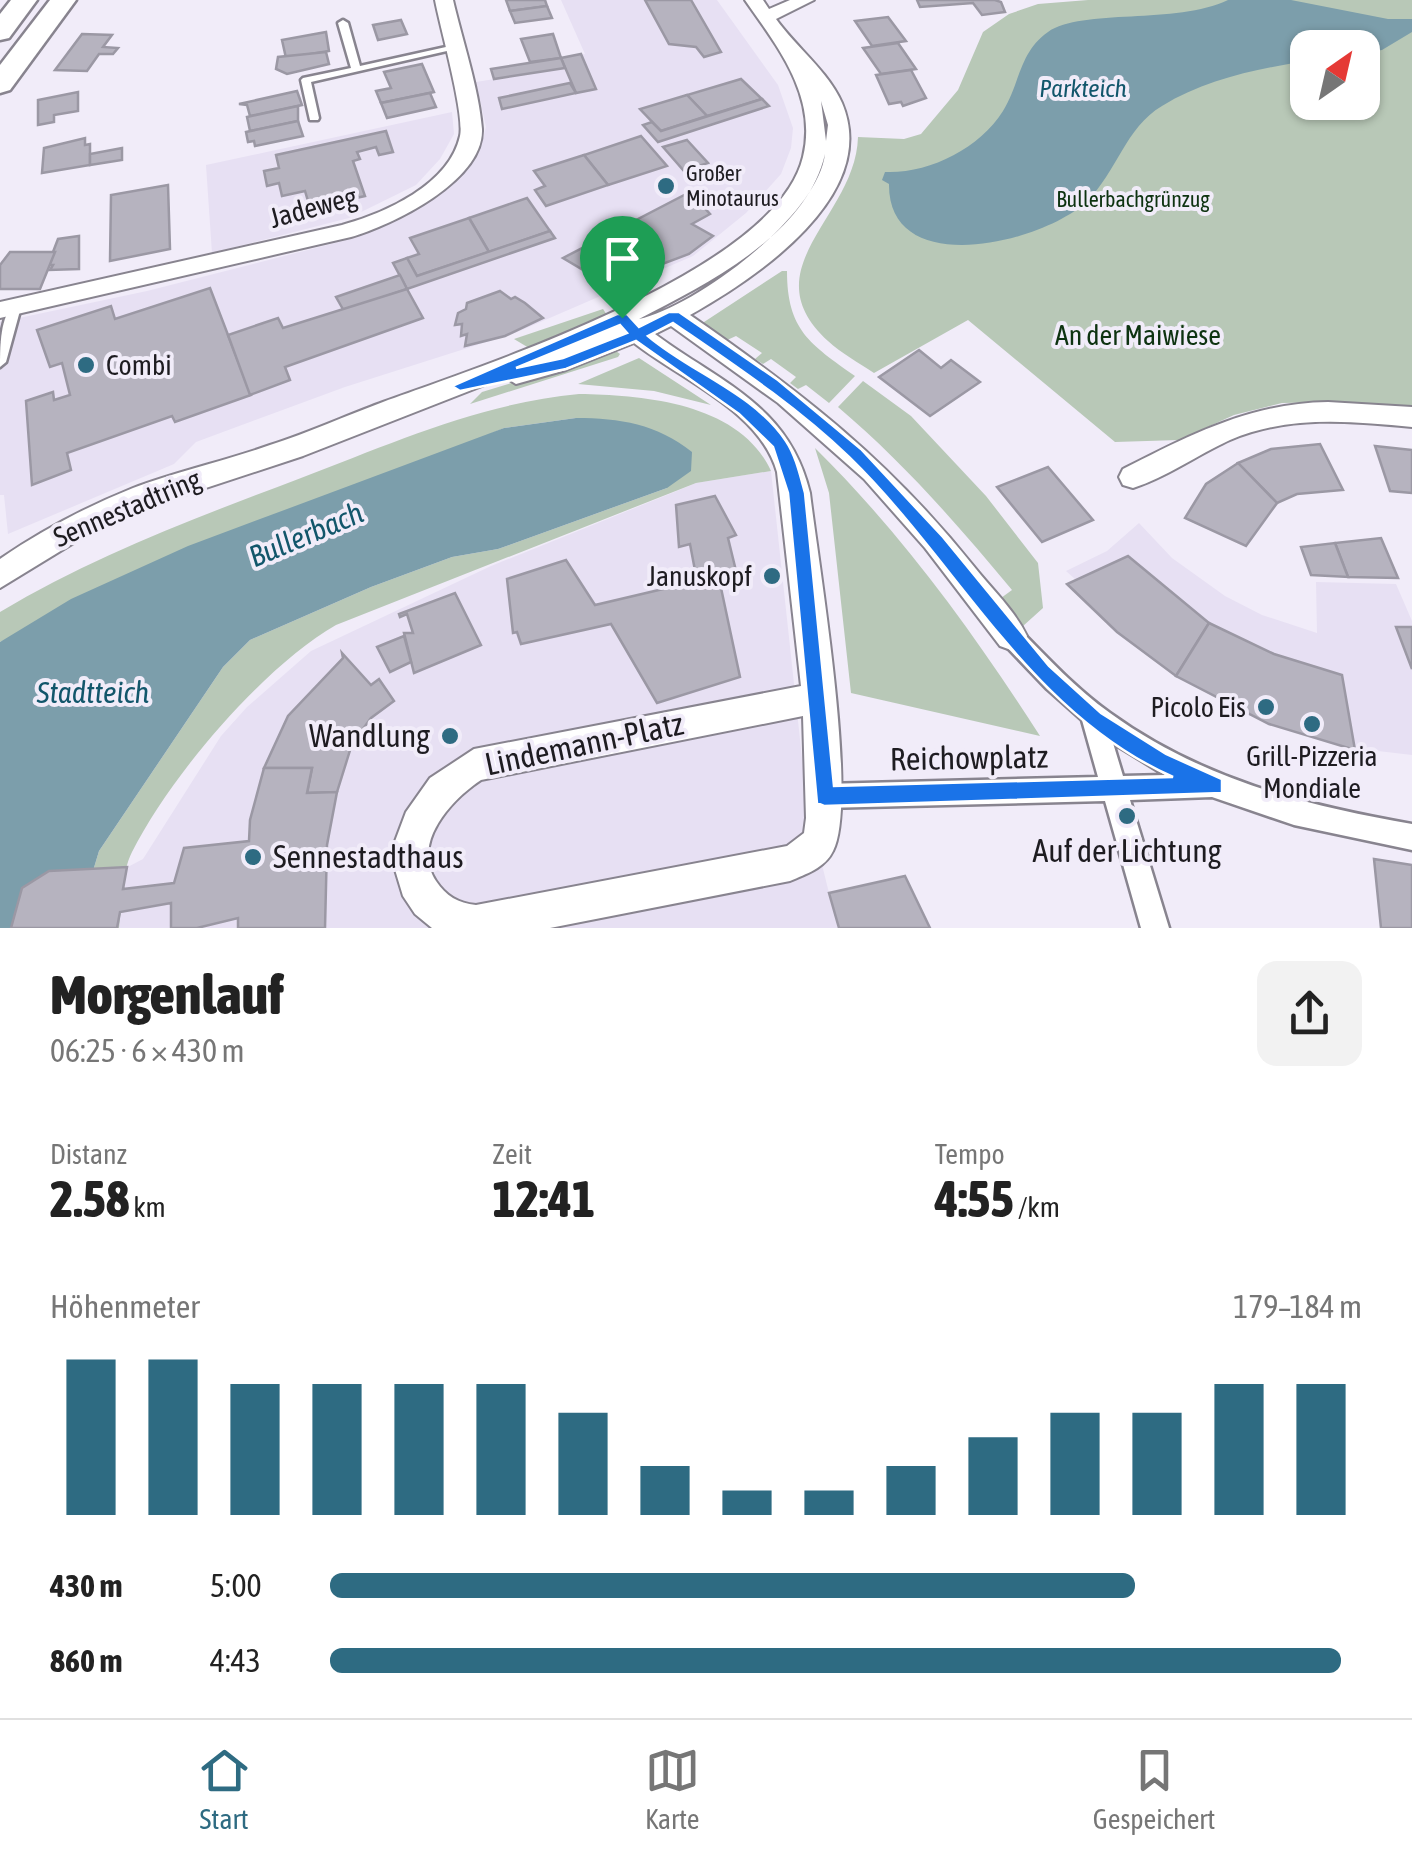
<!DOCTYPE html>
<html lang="de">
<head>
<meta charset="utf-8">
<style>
	body { margin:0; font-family:"Asap Condensed",sans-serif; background:#f2f2f2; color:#222; height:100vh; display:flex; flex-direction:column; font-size:38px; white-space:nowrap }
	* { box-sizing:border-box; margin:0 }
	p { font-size:32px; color:#767676 }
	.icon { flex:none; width:55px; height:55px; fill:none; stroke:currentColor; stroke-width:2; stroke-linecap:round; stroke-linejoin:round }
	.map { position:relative; height:928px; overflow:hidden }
	.panel { display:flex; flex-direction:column; background:#fff; flex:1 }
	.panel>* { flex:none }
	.needle { width:65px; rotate:34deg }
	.tools { position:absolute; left:1290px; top:30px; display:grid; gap:20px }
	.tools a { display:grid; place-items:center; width:90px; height:90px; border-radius:20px; background:#fff; box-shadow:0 2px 8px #0004; font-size:50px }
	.pin { position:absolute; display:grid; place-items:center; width:85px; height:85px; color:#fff; margin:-102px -42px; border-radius:50% 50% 50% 0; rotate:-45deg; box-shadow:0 0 10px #0007 }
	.pin .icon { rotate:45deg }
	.round { display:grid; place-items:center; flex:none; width:105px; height:105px; border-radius:20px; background:#f2f2f2 }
	.headline { display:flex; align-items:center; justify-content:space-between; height:170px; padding:0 50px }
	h1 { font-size:55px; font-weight:800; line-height:75px }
	.metrics { display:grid; grid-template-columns:repeat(3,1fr); gap:15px; height:170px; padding:10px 50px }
	.metrics div { display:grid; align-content:center }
	.metrics b { font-size:50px; font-weight:800 }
	.metrics small { font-size:28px; font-weight:400 }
	.metrics p { font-size:28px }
	.chart { height:280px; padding:20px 50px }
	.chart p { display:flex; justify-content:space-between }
	.chart svg { width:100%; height:180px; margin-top:10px; stroke:#2e6b82; stroke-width:6 }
	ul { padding:0 50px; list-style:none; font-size:32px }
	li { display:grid; grid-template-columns:160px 120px 1fr; align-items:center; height:75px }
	li i { height:25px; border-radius:12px; background:#2e6b82 }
	.tabs { display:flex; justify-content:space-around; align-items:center; height:140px; border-top:2px solid #e0e0e0; background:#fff; font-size:28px; color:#767676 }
	.tabs a { display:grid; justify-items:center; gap:5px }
	.tabs .selected { color:#2e6b82 }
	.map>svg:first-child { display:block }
	.built { fill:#e7e0f3 }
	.green { fill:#b8c8b7; fill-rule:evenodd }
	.water { fill:#7c9eab }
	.building { fill:#b6b3bf; stroke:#9b98a4; stroke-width:2.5 }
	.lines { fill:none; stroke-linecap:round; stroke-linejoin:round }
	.service-casing { stroke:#88848f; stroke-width:5 }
	.pedestrian-casing { stroke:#88848f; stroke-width:5 }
	.minor-casing { stroke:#88848f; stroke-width:4 }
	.secondary-casing { stroke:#88848f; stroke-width:5 }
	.service { fill:#fff; fill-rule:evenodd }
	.pedestrian { fill:#fff; fill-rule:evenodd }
	.minor { fill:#fff; fill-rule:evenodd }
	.secondary { fill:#fff; fill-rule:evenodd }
	.route { fill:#1a73e8; stroke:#fff; stroke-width:2.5; fill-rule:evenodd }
	.poi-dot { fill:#2e6b82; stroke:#f1ecf9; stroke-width:4 }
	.labels { text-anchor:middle; stroke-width:8; stroke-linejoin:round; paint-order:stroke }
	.far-poi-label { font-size:22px; fill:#1e1c21; stroke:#f1ecf9; text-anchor:start }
	.far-park-label { font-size:22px; fill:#0e3311; stroke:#f1ecf9 }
	.far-water-label { font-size:25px; font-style:italic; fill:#12566b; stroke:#f1ecf9 }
	.street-label { font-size:28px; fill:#1e1c21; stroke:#f1ecf9 }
	.park-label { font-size:28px; fill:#0e3311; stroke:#f1ecf9 }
	.poi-label { font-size:28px; fill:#1e1c21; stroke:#f1ecf9; text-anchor:end }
	.water-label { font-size:30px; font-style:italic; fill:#12566b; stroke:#f1ecf9 }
	.near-poi-label { font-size:32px; fill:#1e1c21; stroke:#f1ecf9; text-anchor:end }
	.near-street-label { font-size:32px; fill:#1e1c21; stroke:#f1ecf9 }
</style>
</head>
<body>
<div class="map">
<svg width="1412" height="928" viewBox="0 0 1412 928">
	<rect width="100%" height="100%" fill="#f1ecf9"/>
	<g class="built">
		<path d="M561 0H717L778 85 793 128 791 148 781 174 746 213 693 256 515 333 345 387 196 442 174 464 8 534 4 495H0V322L147 291 343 241 407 216 456 182 481 146 486 127 476 82 564 68 561 58 585 54Z"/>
		<path d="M452 112 454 134 440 159 416 185 349 218 212 253 206 165Z"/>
		<path d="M771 471 807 804 829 893 905 876 930 928H11L143 859 221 736 247 707 311 651 491 566 672 493 696 483Z"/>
		<path d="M1139 523 1172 558 1225 596 1262 615 1317 633 1316 582 1396 584 1412 621V755L1344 747 1245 714 1176 676 1117 632 1067 584 1076 580 1066 571 1107 551Z"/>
	</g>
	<g class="green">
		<path d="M1088 0H1412V409L1338 402 1282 403 1234 415 1179 440 1115 442 968 320 874 373C859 363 841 353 828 341 749 268 856 217 858 137L904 139 921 134 958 90 983 32 1009 14 1038 4ZM1308 48H1362V102H1308Z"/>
		<path d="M782 271H787C787 330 810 344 855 376L829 403 806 385 798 389 790 383 796 377 771 359 763 364 755 359 762 353 736 336 725 341 701 324Z"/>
		<path d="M603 309 607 315 529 348 514 339Z"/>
		<path d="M616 351 620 354 618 357 470 404 482 392Z"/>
		<path d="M639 358 711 405 654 391 578 384Z"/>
		<path d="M863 381 911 416 986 496 1038 563 1043 608 1023 626 1001 598 1012 590C958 525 903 462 838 407Z"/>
		<path d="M579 394C644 395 740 403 771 471L696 483 336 625C262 668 171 775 132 852 121 874 122 904 119 928H81L83 904 99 851 223 667 250 640 371 587 452 557 498 549 667 488 576 418 504 428 0 642V612C95 555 198 517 301 478 392 443 482 403 579 394Z"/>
		<path d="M815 448C903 535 973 632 1040 736L851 693 829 493Z"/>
	</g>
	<g class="water">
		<path d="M1228 0H1291L1388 19H1412V32L1382 50 1363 53 1362 48H1308L1307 61C1257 69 1206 79 1162 106 1125 128 1117 172 1087 201 1044 243 888 281 889 184L882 180 885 172C928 174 979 149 1003 111 1020 84 1019 52 1048 32 1082 8 1176 25 1228 0Z"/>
		<path d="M576 418C620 418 657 424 692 452L691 471 667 488 498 549 452 557 371 587 250 640 223 667 99 851 83 904 81 928H0V642L71 599 188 546 504 428Z"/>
	</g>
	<g class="building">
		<path d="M506 0H545L547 6 510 11Z"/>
		<path d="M645 0H691L721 52 704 57 696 47 669 44Z"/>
		<path d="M917 0H995L1001 2 1005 12 982 15 973 3 920 7Z"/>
		<path d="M547 6 552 18 515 23 510 11Z"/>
		<path d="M888 17 906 41 872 46 855 21Z"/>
		<path d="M401 20 407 34 378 40 373 25Z"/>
		<path d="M326 32 329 51 286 58 282 40Z"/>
		<path d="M82 34 112 35 103 47 118 48 113 54H99L87 71 55 70Z"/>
		<path d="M553 34 561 58 530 62 521 39Z"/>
		<path d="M898 43 916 69 881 74 863 48Z"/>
		<path d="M326 52 329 64 287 74 276 69 278 57Z"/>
		<path d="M581 54 596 89 576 93 561 58Z"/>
		<path d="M561 58 565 68 494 79 491 69Z"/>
		<path d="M422 64 434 92 381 103 376 91 391 88 384 72Z"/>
		<path d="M911 70 926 98 903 106 901 102 889 104 876 75Z"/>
		<path d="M741 79 762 99 707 116 687 95Z"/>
		<path d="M570 83 576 93 502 109 499 98Z"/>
		<path d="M297 91 302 105 250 116 247 105 239 104Z"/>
		<path d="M78 92V111L54 115V122L38 125V100Z"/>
		<path d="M430 93 436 107 387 118 381 103Z"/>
		<path d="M687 95 707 116 661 131 640 109Z"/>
		<path d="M762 99 769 106 658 142 643 125 652 122 661 131Z"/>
		<path d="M298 106V121L250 131 247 117Z"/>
		<path d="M298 121 303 136 255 146 254 141 248 142 246 132Z"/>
		<path d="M386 131 393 152 379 155 376 147 357 152 360 159 353 161 365 196 310 208 305 191 282 196 279 183 267 186 264 171 279 168 276 155Z"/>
		<path d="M641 136 667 166 608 185 584 155Z"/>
		<path d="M85 138V145L90 144V165L42 173 44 148Z"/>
		<path d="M687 140 708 163 684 171 663 147Z"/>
		<path d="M122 148V160L90 165V154Z"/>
		<path d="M584 155 608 185 546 206 535 190 545 186 534 171Z"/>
		<path d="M168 185 170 249 110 261 111 195Z"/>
		<path d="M690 192 710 214 692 224 713 236 689 254 657 266 643 250 595 277 563 258Z"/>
		<path d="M527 198 550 231 489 252 469 218Z"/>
		<path d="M469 218 489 252 417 276 407 258 419 254 410 238Z"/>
		<path d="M550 231 555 238 407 289 393 263 407 258 417 276Z"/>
		<path d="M79 236V269L50 270 53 265H48L58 239Z"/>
		<path d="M10 252H55L40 289H0V265Z"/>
		<path d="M400 275 407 289 344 311 336 297Z"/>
		<path d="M210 288 251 395 175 422 172 416 67 453 71 470 32 485 26 401 53 392 54 400 70 395 62 363 50 367 37 330 111 306 115 319Z"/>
		<path d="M407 289 423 318 285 367 290 380 250 395 228 335 278 318 283 328Z"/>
		<path d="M500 291 511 299 515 297 525 303 543 318 505 336 465 346 467 334 461 336 462 324 455 325 458 313 466 309 467 303Z"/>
		<path d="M919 350 941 368 951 360 980 382 930 416 879 377Z"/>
		<path d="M1320 444 1343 490 1297 494 1277 503 1238 463 1271 449Z"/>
		<path d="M1375 446 1412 450V493L1390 491Z"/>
		<path d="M1238 463 1277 503 1246 546 1185 518 1206 484Z"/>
		<path d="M1048 467 1093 520 1042 542 997 487Z"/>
		<path d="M715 496 736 535 728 538 739 583 721 588 740 677 657 703 611 624 521 644 517 632 513 633 507 579 566 560 595 605 697 581 690 544 679 547 676 505Z"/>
		<path d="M1381 538 1398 578 1348 577 1335 543Z"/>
		<path d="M1335 543 1348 577 1311 575 1301 547Z"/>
		<path d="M1128 556 1209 623 1176 676 1117 632 1067 584Z"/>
		<path d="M455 593 481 645 414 673 404 633H413L407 614 400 617 399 614Z"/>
		<path d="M1209 623 1274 654 1342 675 1355 750 1269 724 1176 676Z"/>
		<path d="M1396 627H1412V669Z"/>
		<path d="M404 636 411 662 390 672 377 647Z"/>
		<path d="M342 653 371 685 379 679 394 701 371 718 352 744 337 792 307 793 312 768H264L288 716 343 658Z"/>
		<path d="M264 768H312L307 793 337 792 327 845 325 928H238V918L197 928H171V903L120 912 117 928H11L22 888 49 871 127 867 123 889 174 883 184 848 249 841 250 820Z"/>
		<path d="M1374 859 1412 865V928H1381Z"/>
		<path d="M905 876 930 928H839L829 893Z"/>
	</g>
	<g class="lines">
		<defs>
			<g id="service">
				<path d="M343 20 348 23 360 66 455 45 460 48 311 82 319 118 318 120H310L301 80 303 78 351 68 338 23Z"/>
				<path d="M15 303 21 307 6 362 0 367C0 347 0 315 15 303Z"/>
			</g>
			<path id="pedestrian" d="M1011 626 1019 629C1048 658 1076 689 1110 713 1201 779 1303 805 1412 824V850L1294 825 1212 797 1130 800 1169 928H1141L1105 801 824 808 815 805 811 796 815 787 824 784 1098 777 1082 720 1047 689 1003 643 1000 636 1003 629ZM1113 743 1165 775 1123 776Z"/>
			<g id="minor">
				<path d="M435 0H453C462 39 479 89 482 129 484 181 392 225 351 237L0 318V302L342 225C385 213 449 185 460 136 465 115 440 27 435 0Z"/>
				<path d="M745 0H763L769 9 790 0H814L776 19C796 47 828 71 842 103 881 195 756 278 690 315 803 393 890 461 976 569 993 590 1015 611 1027 636L1022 646 1011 650 1000 646 925 548 864 479 778 403 671 326 655 334C721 383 789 405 810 493 818 561 859 800 833 851 825 868 806 874 790 881L550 928H432L415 914 403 896 393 863 394 844 406 812 430 778 474 749 801 686 777 472C760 411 681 380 634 343L566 370 516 384 505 377 303 456 142 509 90 533 0 588V559C42 530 86 507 133 488 178 471 225 461 270 445 308 433 345 416 383 402 484 365 776 271 803 157 818 96 777 46 745 0ZM821 101 828 125 826 141ZM825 154C818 216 695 307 639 319 706 284 806 236 825 154ZM803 716 806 818 804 833 787 846 476 905C458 903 446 896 436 881 411 843 451 800 481 780Z"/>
				<path d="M1328 402 1412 407V427C1350 421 1288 415 1230 440 1197 455 1167 477 1133 488L1123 485 1119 477 1123 469C1190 435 1251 403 1328 402Z"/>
			</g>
			<g id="secondary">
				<path d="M11 0H37L9 38 0 40V14Z"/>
				<path d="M50 0H76L10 90 0 93V65Z"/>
			</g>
		</defs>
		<use href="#service" class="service-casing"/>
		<use href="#pedestrian" class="pedestrian-casing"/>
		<use href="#minor" class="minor-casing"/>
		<use href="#secondary" class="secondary-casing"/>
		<use href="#service" class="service"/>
		<use href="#pedestrian" class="pedestrian"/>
		<use href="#minor" class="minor"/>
		<use href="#secondary" class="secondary"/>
	</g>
	<path class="route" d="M669 312H679L778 380 861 449 943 537 1049 666 1101 713 1166 754 1222 779V793L824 806 817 803 788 493 773 447 739 414 636 341 566 369 460 391 452 386 617 314H627L639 327ZM673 323C734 365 796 406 849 457 958 563 1029 713 1173 777L834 786 805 493C800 475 796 456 786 441 754 393 690 372 648 336ZM620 325 627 333 563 358 516 368Z"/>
	<g class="poi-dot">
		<circle cx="666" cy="186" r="10"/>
		<circle cx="86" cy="365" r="10"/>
		<circle cx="772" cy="576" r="10"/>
		<circle cx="1266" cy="707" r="10"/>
		<circle cx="1312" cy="724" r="10"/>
		<circle cx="450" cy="736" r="10"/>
		<circle cx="1127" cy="816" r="10"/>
		<circle cx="253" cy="857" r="10"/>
	</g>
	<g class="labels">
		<g class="far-poi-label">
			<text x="686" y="181">Großer<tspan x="686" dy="25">Minotaurus</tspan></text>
		</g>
		<g class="far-park-label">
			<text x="1133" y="207">Bullerbachgrünzug</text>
		</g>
		<g class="far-water-label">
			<text x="1083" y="97">Parkteich</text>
		</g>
		<g class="street-label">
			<text transform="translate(313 207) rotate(-15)" y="10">Jadeweg</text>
			<text transform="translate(127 508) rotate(-23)" y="10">Sennestadtring</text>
		</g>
		<g class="park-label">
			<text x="1138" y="345">An der Maiwiese</text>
		</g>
		<g class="poi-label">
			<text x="106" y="375" text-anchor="start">Combi</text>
			<text x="752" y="586">Januskopf</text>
			<text x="1246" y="717">Picolo Eis</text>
			<text x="1312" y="766" text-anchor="middle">Grill-Pizzeria<tspan x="1312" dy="32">Mondiale</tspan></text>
		</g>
		<g class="water-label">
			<text transform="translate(306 535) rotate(-23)" y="10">Bullerbach</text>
			<text x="93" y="703">Stadtteich</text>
		</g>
		<g class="near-poi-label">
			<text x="430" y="747">Wandlung</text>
			<text x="1127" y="862" text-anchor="middle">Auf der Lichtung</text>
			<text x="273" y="868" text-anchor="start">Sennestadthaus</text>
		</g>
		<g class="near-street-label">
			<text transform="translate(584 744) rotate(-12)" y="11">Lindemann-Platz</text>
			<text transform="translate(969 758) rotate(-1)" y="11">Reichowplatz</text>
		</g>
	</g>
</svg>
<div class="tools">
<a><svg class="needle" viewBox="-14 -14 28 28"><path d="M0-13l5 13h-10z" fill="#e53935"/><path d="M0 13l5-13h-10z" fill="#767676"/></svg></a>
</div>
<div class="pin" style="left:622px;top:318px;background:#1e9e55"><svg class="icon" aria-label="arrive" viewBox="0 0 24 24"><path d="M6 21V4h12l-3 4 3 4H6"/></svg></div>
</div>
<section class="panel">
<div class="headline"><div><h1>Morgenlauf</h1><p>06:25 · 6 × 430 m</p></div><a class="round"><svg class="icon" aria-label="share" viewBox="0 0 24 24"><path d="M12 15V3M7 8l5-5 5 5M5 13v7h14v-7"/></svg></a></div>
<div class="metrics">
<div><p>Distanz</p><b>2.58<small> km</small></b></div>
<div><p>Zeit</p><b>12:41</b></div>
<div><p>Tempo</p><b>4:55<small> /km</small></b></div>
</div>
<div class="chart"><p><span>Höhenmeter</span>179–184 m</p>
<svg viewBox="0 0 160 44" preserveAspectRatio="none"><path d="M5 44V6M15 44V6M25 44V12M35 44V12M45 44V12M55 44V12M65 44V19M75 44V32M85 44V38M95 44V38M105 44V32M115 44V25M125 44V19M135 44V19M145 44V12M155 44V12"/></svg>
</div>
<ul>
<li><b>430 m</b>5:00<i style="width:78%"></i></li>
<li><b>860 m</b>4:43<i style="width:98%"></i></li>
</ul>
</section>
<nav class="tabs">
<a class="selected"><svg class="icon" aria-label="home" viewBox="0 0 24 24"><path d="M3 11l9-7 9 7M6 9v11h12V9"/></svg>Start</a>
<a><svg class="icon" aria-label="map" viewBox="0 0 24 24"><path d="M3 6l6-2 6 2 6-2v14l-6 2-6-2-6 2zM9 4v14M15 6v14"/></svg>Karte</a>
<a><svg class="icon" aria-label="saved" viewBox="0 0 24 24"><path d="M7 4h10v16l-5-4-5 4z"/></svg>Gespeichert</a>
</nav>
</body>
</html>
